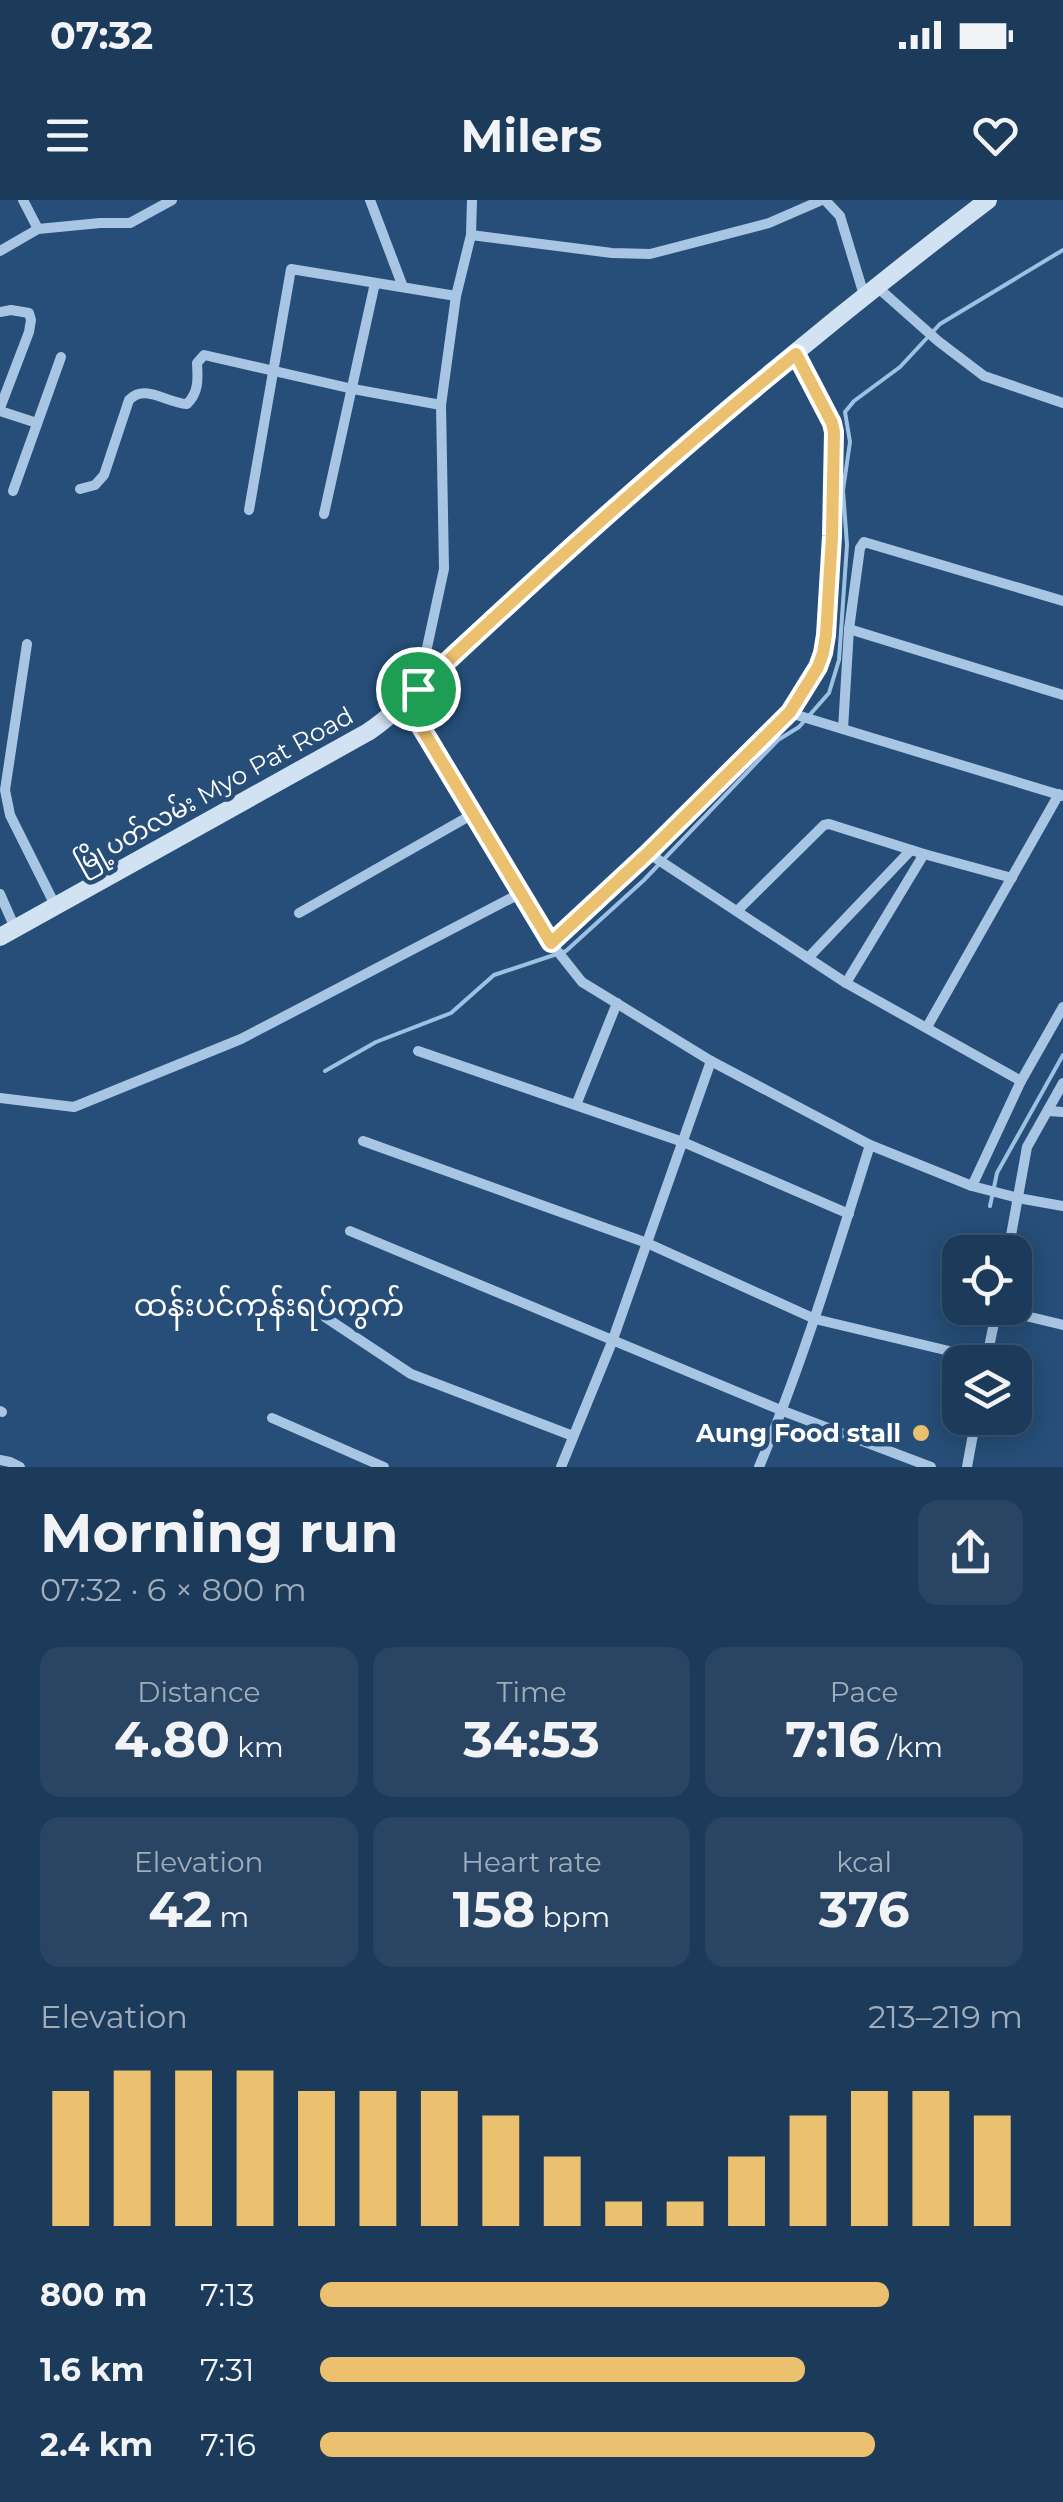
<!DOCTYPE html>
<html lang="en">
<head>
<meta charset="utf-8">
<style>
	body { margin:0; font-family:Montserrat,"Noto Sans Myanmar",sans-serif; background:#294563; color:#f1f3f6; height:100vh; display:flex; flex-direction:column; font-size:38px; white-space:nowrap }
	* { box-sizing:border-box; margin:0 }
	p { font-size:32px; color:#a0adbb }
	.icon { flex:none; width:55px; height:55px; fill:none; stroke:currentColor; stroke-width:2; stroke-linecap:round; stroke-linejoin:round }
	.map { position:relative; height:1267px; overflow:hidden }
	.drawer { display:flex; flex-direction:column; background:#1c3a5a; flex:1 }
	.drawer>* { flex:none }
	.controls { position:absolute; left:942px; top:1035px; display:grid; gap:20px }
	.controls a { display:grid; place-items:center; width:90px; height:90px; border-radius:20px; background:#1c3a5a; box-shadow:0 5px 25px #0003,0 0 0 2px #3a5470; font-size:50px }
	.pin { position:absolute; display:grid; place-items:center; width:85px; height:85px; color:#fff; margin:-42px; border:5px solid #fff; border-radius:50%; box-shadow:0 2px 10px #0007 }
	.round { display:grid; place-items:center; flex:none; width:105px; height:105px; border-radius:20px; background:#294563 }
	.overview { display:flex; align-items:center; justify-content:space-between; height:170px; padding:0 40px }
	h1 { font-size:55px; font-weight:700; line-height:75px }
	.stats { display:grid; grid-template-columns:repeat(3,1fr); gap:15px; height:170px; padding:10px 40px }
	.stats div { display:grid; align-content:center; border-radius:20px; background:#294563; text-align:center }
	.stats b { font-size:50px; font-weight:700 }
	.stats small { font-size:28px; font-weight:400 }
	.stats p { font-size:28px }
	.chart { height:280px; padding:20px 40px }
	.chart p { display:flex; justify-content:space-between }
	.chart svg { width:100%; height:180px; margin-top:10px; stroke:#ebc06e; stroke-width:6 }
	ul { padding:0 40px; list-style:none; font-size:32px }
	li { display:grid; grid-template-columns:160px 120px 1fr; align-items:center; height:75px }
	li i { height:25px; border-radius:12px; background:#ebc06e }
	.status { display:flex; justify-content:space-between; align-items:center; height:70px; padding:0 50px; background:#1c3a5a; direction:ltr }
	.status svg { height:28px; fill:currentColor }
	header { display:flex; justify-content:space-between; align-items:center; height:130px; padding:0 40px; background:#1c3a5a; font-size:45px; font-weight:700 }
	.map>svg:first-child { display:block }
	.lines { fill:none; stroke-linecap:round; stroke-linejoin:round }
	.stream { stroke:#9dc1e3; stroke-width:4 }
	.minor { stroke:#a8c6e3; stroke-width:10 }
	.secondary { stroke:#d1e2f3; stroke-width:18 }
	.route-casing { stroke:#fff; stroke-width:20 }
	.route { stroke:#ebc06e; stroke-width:12 }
	.poi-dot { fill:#ebc06e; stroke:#264e78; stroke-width:4 }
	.labels { text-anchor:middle; stroke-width:9; stroke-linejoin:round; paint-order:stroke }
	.street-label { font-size:25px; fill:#fff; stroke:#264e78 }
	.poi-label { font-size:25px; font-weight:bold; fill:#fff; stroke:#264e78; text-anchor:end }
	.quarter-label { font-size:30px; fill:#fff; stroke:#264e78 }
</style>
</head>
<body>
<div class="status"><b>07:32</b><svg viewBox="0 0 49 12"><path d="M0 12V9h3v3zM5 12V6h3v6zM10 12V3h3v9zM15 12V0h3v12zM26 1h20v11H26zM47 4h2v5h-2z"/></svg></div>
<header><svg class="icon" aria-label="menu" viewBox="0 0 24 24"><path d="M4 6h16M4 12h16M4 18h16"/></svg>Milers<svg class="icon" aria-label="heart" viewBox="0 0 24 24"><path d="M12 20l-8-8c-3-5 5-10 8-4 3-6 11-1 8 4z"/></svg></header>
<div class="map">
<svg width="1063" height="1267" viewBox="0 0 1063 1267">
	<rect width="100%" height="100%" fill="#264e78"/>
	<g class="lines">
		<g class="stream">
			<path d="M325 871 376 842 451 813 494 775 566 751 644 680 778 540 799 527 829 493 839 460 847 345 843 290 850 242 845 212 854 201 900 167 940 124 1063 50"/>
			<path d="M990 1006 997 973 1063 855"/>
		</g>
		<g class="minor">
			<path d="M23 0 38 29"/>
			<path d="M370 0 403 87"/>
			<path d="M472 0 471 35 456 96 441 205 444 369 415 503 418 523 551 743 582 782 711 861 870 945 972 986 1018 998 1063 1006"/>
			<path d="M825 0 840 16 864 95"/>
			<path d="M471 35 612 53 650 54 769 23 822 0"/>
			<path d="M0 51 38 29 100 23H130L172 0"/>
			<path d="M876 86 938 141 984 176 1063 203"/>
			<path d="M0 112 11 110 29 113 31 120 29 132 0 208"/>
			<path d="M0 211 37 223"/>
			<path d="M80 289 95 285 104 275 129 200C145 183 166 203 187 204 199 192 198 179 197 163L204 155 353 189 441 205"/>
			<path d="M13 291 61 157"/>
			<path d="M249 310 291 69 456 96"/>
			<path d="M324 314 375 83"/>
			<path d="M849 429 1063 495"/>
			<path d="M27 444 5 590 10 615 56 707"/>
			<path d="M790 513 1063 596"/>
			<path d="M843 529 849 429 860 348 864 342 1063 401"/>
			<path d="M648 653 846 783 1021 881"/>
			<path d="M0 694 15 728"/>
			<path d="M737 711 824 625 829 624 924 654 1012 678"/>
			<path d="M299 713 473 614"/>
			<path d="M551 743 648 653 790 513 818 467 823 453 826 435 832 337 834 232 832 223 797 154"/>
			<path d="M808 758 911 650"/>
			<path d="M846 783 924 654"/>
			<path d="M927 827 1059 594"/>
			<path d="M418 851 683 942 849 1014"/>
			<path d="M0 898 74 907 241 839 521 693"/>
			<path d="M576 905 617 803"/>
			<path d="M1048 911 1063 912"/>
			<path d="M363 941 647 1043 815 1119 987 1160"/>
			<path d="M972 986 1021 881 1063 807"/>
			<path d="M350 1031 783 1211 931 1267"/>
			<path d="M1008 1052 1027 947 1063 883"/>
			<path d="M997 1109 1063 1125"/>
			<path d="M325 1117 411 1174 573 1236"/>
			<path d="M986 1162 997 1108"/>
			<path d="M0 1211 2 1212"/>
			<path d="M272 1218 384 1267"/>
			<path d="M0 1260 10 1262 20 1267"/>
			<path d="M561 1267 612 1142 711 861"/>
			<path d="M759 1267C803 1162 836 1053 870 945"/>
			<path d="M967 1267 976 1218"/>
		</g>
		<path class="secondary" d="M0 737 368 532C402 509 428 477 458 450 505 407 552 364 599 321 724 209 854 102 988 0"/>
	</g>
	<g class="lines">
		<defs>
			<path id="route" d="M796 154 832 223 834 232 832 336 826 435 823 453 818 467 790 512 648 653 551 743 418 522 415 503 418 489C541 373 665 260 796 154Z"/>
		</defs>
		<use href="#route" class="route-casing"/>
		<use href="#route" class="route"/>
	</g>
	<circle class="poi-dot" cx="921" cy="1233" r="10"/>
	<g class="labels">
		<g class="street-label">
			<text transform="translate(214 589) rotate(-29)" y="9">မြို့ပတ်လမ်း Myo Pat Road</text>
		</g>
		<g class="poi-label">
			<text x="901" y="1242">Aung Food stall</text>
		</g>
		<g class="quarter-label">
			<text x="269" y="1116">ထန်းပင်ကုန်းရပ်ကွက်</text>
		</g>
	</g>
</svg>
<div class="controls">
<a><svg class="icon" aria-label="locate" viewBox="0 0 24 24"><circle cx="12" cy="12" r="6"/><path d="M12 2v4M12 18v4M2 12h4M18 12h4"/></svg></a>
<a><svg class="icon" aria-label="layers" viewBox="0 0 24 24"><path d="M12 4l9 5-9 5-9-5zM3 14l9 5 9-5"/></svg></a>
</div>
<div class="pin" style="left:418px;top:489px;background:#1e9e55"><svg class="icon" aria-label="arrive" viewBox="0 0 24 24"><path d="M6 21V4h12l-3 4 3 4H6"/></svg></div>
</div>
<section class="drawer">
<div class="overview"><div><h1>Morning run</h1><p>07:32 · 6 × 800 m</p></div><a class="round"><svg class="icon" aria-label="share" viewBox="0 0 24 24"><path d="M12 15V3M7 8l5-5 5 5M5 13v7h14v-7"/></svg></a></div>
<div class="stats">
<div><p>Distance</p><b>4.80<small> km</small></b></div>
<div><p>Time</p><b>34:53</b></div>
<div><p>Pace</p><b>7:16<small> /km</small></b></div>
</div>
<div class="stats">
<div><p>Elevation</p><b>42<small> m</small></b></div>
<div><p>Heart rate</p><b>158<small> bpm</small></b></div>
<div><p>kcal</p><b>376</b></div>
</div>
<div class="chart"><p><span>Elevation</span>213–219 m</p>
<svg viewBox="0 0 160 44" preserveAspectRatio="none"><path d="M5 44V11M15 44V6M25 44V6M35 44V6M45 44V11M55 44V11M65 44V11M75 44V17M85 44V27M95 44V38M105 44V38M115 44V27M125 44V17M135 44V11M145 44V11M155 44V17"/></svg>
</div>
<ul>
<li><b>800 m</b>7:13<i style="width:81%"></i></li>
<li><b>1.6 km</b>7:31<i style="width:69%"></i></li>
<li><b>2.4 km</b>7:16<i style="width:79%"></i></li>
</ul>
</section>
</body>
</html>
